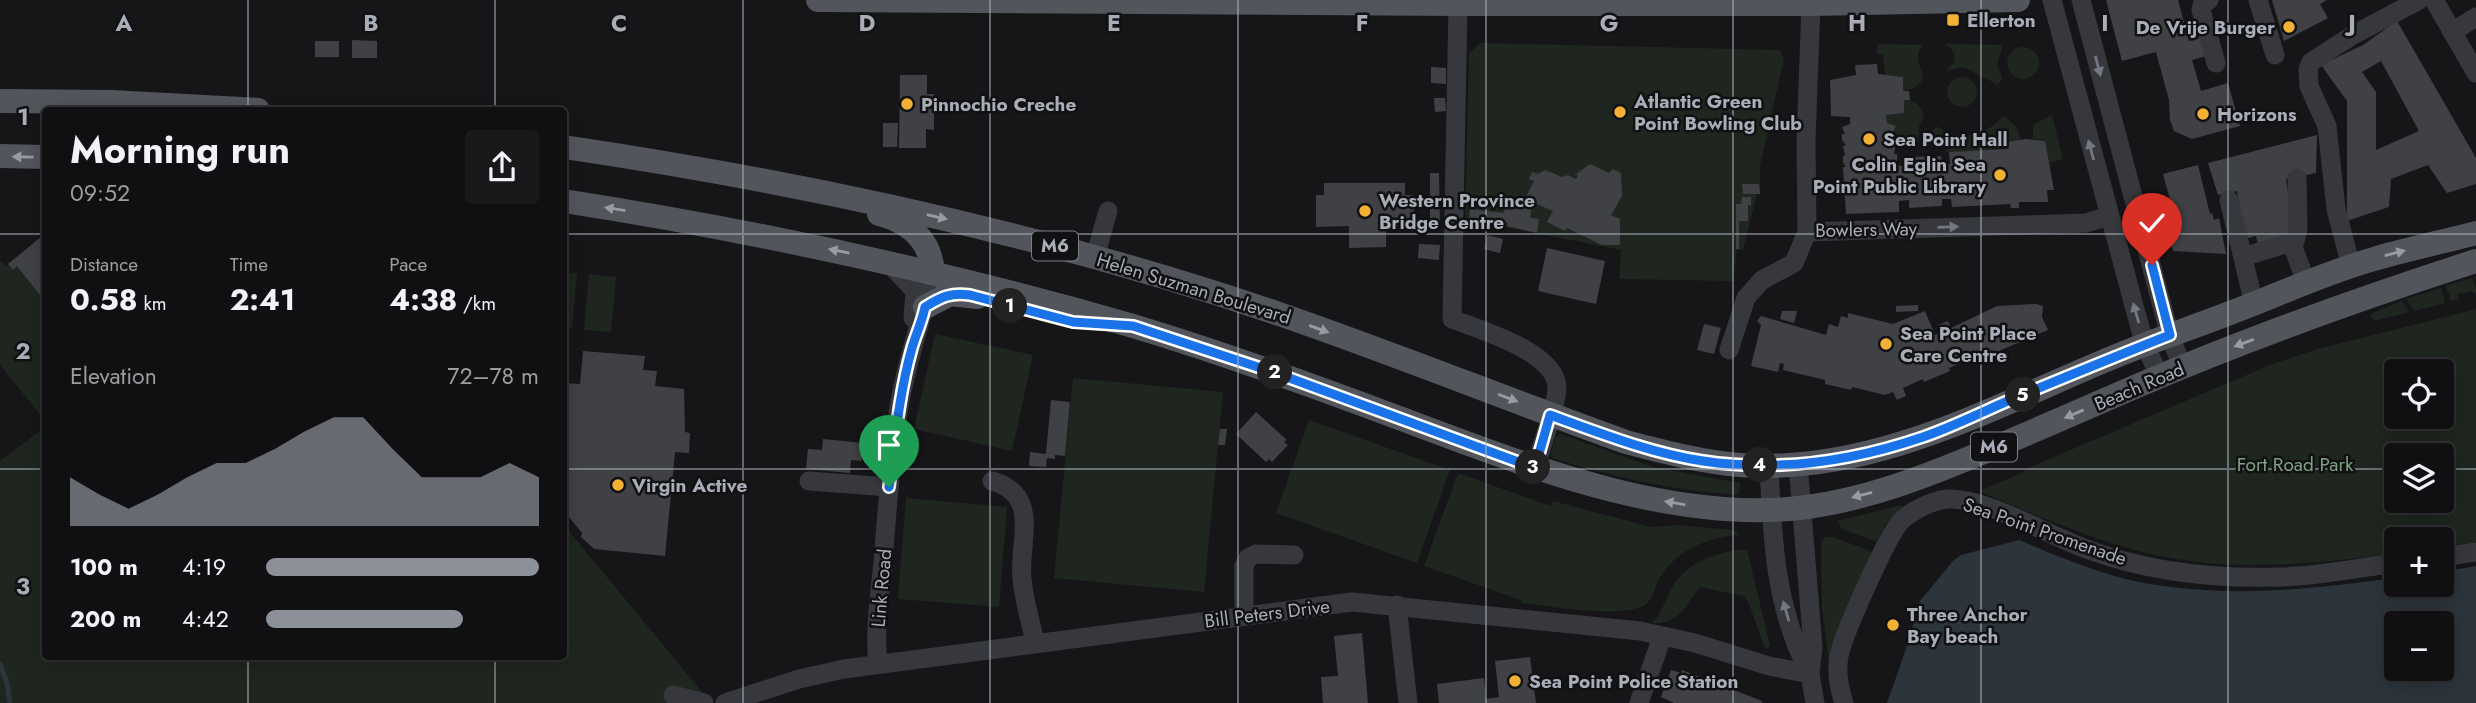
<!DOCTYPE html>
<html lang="en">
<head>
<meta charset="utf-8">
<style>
	body { margin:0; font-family:Jost,sans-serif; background:#19191b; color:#f1f3f6; height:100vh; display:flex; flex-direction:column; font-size:26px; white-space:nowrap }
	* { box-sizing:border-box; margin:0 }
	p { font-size:23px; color:#9c9d9f }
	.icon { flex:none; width:38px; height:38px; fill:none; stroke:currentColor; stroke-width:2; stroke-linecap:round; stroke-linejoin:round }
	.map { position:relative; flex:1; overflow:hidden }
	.sheet { position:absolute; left:42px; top:107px; width:525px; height:553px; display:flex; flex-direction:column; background:#101012; border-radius:7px; box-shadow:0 4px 18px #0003,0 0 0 2px #303032 }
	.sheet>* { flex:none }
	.controls { position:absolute; left:2384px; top:359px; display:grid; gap:14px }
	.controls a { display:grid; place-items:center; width:70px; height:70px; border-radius:7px; background:#101012; box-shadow:0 4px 18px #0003,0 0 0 2px #303032; font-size:35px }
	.pin { position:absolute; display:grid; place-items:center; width:60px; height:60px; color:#fff; margin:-72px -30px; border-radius:50% 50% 50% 0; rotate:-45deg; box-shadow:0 0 7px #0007 }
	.pin .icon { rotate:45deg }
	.km { position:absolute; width:35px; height:35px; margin:-18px; border-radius:50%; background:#222; color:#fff; font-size:19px; line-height:35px; text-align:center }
	.round { display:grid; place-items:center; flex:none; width:74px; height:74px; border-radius:7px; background:#19191b }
	.overview { display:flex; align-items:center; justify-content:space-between; height:119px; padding:0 28px }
	h1 { font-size:38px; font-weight:700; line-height:52px }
	.metrics { display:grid; grid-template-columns:repeat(3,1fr); gap:10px; height:119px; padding:7px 28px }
	.metrics div { display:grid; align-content:center }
	.metrics b { font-size:30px; font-weight:700 }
	.metrics small { font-size:19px; font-weight:400 }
	.metrics p { font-size:19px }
	.chart { height:196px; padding:14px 28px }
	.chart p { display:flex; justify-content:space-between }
	.chart svg { width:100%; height:126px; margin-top:7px; fill:#8c9099; opacity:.7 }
	ul { padding:0 28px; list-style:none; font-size:23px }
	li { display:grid; grid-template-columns:112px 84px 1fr; align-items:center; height:52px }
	li i { height:18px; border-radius:9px; background:#8c9099 }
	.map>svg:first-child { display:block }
	.green { fill:#1e261f; fill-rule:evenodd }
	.water { fill:#2c353c; fill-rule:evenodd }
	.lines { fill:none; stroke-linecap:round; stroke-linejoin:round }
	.stream { stroke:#2c353c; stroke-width:5 }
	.building { fill:#404145; fill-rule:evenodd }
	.minor { stroke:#37383d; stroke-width:19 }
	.major { stroke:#53555c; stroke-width:24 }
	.oneway { fill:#757881 }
	.oneway2 { fill:#979ba6 }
	.route-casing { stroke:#fff; stroke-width:14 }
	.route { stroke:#1a73e8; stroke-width:9 }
	.grid { fill:none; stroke:#a8adb8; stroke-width:2; stroke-opacity:0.55 }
	.poi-dot { fill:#f2b134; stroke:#111113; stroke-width:2.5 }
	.labels { text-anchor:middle; stroke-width:5; stroke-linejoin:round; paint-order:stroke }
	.shield { fill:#111113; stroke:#7b7e86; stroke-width:2 }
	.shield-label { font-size:18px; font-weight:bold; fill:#a8adb8 }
	.poi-label { font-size:19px; font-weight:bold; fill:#a8adb8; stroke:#111113; text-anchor:start }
	.street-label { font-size:19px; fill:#a8adb8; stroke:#111113 }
	.park-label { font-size:19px; fill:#7fa381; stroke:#111113 }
	.grid-label { font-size:23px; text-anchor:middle; font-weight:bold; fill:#a8adb8; stroke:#111113; stroke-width:5; stroke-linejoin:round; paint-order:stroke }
</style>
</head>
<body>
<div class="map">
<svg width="2476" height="703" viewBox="0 0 2476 703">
	<rect width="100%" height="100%" fill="#161618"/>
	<g class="green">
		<path d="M1480 43 1780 50 1784 59 1760 166V194H1757L1743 250H1737L1733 281 1619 279 1621 250 1465 219 1469 53Z"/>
		<path d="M1877 44 1923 45C1912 58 1922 65 1923 79 1917 87 1912 90 1903 91V77L1885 75 1883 55 1877 54Z"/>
		<path d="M1945 44 2003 45 1997 64 2003 79 1997 85C1992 80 1986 80 1982 77 1970 69 1962 64 1949 71L1947 69 1954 63C1956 54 1953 49 1945 44Z"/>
		<circle cx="2023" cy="63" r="16"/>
		<circle cx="1962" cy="92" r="15"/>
		<path d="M1904 100C1914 100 1921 105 1924 115L1919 127 1918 142 1896 144 1894 143 1896 138 1893 132 1895 126 1887 123 1886 115 1904 113Z"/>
		<path d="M2052 115 2063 159 2048 163 2045 141 2033 139V125Z"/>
		<path d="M2004 116 2017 127 2021 140 2008 142V149L1946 152V142H1930L1929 138 1936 126C1948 136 1972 138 1986 130 1992 127 1998 121 2004 116Z"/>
		<path d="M45 233V421L0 365V260L6 266Z"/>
		<path d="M564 272 577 273 572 328H564Z"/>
		<path d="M589 274 616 277 611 332 584 330Z"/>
		<path d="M2472 278 2476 287V295L2471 291 2458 294 2459 299 2450 301V296L2445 286Z"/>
		<path d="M2441 288 2445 303 2414 311 2406 299Z"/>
		<path d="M2402 301 2409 312 2374 321 2370 314Z"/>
		<path d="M2476 309V542L2441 547V539H2396V553C2305 566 2213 574 2124 547 2075 533 2030 512 1983 493L1982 490 2017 475 2033 466 2270 365 2318 349ZM2396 371H2441V416H2396ZM2396 455H2441V500H2396Z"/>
		<path d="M935 334 1033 355 1012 451 914 429Z"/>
		<path d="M1073 378 1223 392 1204 592 1054 578Z"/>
		<path d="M1309 420 1450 470 1417 563 1276 513Z"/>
		<path d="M45 427 46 656H564V525L702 692 696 703H0V461Z"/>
		<path d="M1560 434 1653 467 1740 483 1739 495C1674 491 1614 477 1552 458L1550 454 1556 437Z"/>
		<path d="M1458 473 1551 506 1553 501 1651 527 1677 525 1734 530 1740 535C1707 537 1674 551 1658 581 1654 589 1653 600 1645 605 1619 619 1551 606 1521 603V600L1424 566Z"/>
		<path d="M906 498 1007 507 999 607 898 599Z"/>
		<path d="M1901 505 1902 507 1885 525 1877 542 1842 529 1837 521Z"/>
		<path d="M1826 537H1833L1873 552 1829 662 1822 609 1821 543 1823 539Z"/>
		<path d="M1747 549 1770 646 1765 649 1748 601 1744 596 1700 587C1684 607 1680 625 1651 623 1659 618 1664 604 1669 593 1685 561 1715 553 1747 549Z"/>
	</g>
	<path class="water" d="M2019 540C2060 557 2106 577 2150 584 2236 598 2311 589 2396 578V584H2441V572L2476 566V703H1887L1906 649 1920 601 1953 561 1961 555ZM2396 623H2441V668H2396Z"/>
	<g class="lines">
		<path class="stream" d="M0 664 7 683 10 703"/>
	</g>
	<g class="building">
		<path d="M2106 0H2178L2189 41 2201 38 2206 56 2192 60 2201 91 2228 83 2240 126 2192 139 2174 131 2170 120 2169 100 2156 52 2122 61Z"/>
		<path d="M2272 0H2327L2320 4 2328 18 2284 41Z"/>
		<path d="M2397 21 2476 158V184L2447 193 2428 165 2391 179 2389 207 2347 221V101L2321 65 2363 45ZM2381 61 2419 131 2376 150V92L2362 72Z"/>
		<path d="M352 40 377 41V58H352Z"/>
		<rect x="315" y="41" width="24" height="16"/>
		<path d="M1877 64 1878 74 1903 77V91H1909L1910 100H1904V113L1886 115 1887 123 1896 126 1893 132 1896 138 1894 143H1896L1894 154H1897V160L1895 165 1904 166 1906 157 1941 156 1943 164H1950L1949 152 2008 149 2007 142 2026 139 2045 141 2054 190H2047L2048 202H2019V208H2011L2010 204 1952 207 1951 199H1942V206L1909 208V200L1899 201V212L1846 214 1843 167H1846L1843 162V156L1845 155 1843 146 1846 145 1842 140V134H1845L1842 127 1850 124V117L1831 116 1830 80 1856 75 1855 65Z"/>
		<path d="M1431 67 1446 68V84L1431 83Z"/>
		<path d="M900 75H927V94H934V130L926 129V148H899Z"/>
		<path d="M1434 98H1445L1446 111 1435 112Z"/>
		<path d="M883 123H898L897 147H883Z"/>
		<path d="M2317 135 2316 173 2286 179 2294 236 2258 244 2256 236 2245 239 2237 191 2218 195 2208 163Z"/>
		<path d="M1590 164 1609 173 1613 169 1621 173 1622 196 1611 215 1620 219V245H1602L1567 228 1565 231 1547 222 1553 211 1525 199 1534 181 1529 179 1532 172 1538 174 1545 170 1562 177 1568 175 1576 179 1578 175H1575Z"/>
		<path d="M2198 165 2210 214 2212 213 2214 220 2219 218 2226 254 2173 251 2166 224 2176 222 2163 174Z"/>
		<path d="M1430 173H1439L1440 228H1430Z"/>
		<path d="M1324 183H1405V195H1414V226H1386V247L1349 248V226L1316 227V195H1324Z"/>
		<path d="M1742 184H1759L1760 194H1743Z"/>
		<path d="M1742 197H1751V205H1748V221H1739V249H1736V204H1741Z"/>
		<path d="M1505 203 1532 207 1530 218 1539 219 1537 233 1507 226 1508 223 1469 219 1470 209 1504 213Z"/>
		<path d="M46 233V297L42 292 39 294 17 266 13 270 8 264Z"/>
		<path d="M1487 235 1503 239 1500 253 1484 249Z"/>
		<path d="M1419 244 1440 245 1439 260 1418 258Z"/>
		<path d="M1547 248 1605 261 1596 304 1538 291Z"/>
		<path d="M2036 304 2043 306 2042 317 2048 330 1987 356 1985 353 1949 368 1950 371 1924 382 1923 379 1903 388 1906 396 1897 400 1893 392 1885 395 1852 387 1851 390 1825 384V380L1783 370 1784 364 1780 363 1778 372 1751 366 1761 325 1757 321 1761 316 1826 335 1829 324 1838 327 1841 316 1848 318V313L1893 324 1925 311 1935 335 1941 332 1938 325 1948 321 1951 328 1997 306Z"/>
		<path d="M1918 305V311L1896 312V306Z"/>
		<path d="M1782 311H1797L1794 323 1780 319Z"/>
		<path d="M1704 324 1721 328 1714 354 1697 350Z"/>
		<path d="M583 351 645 356 643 370 657 371 655 386 684 389 685 432 690 433 689 453 675 452 665 556 594 549 581 537 582 533 568 516 565 519 564 516V383L580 384Z"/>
		<path d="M1051 400 1070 402 1065 456 1055 455V459L1047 458 1046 467 1029 466 1030 452 1046 454Z"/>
		<path d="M1256 412 1287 440 1284 442 1288 445 1272 462 1269 459 1266 462 1236 434Z"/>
		<path d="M1220 429H1227L1225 445H1218Z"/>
		<path d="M823 439 863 443 862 461 851 460 850 473 806 469 808 449 822 450Z"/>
		<path d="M1362 633 1368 703H1323L1321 677 1338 676 1334 636Z"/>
		<path d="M1530 657 1536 703H1439L1437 684 1484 678 1486 699 1499 697 1495 661Z"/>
		<path d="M1671 670 1681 673 1682 670 1762 701V703H1674L1661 697Z"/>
	</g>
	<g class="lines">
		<g class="minor">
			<path d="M2052 0 2136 313 2145 345 2160 377"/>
			<path d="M2081 0 2170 336 2183 368"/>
			<path d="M2209 0 2202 5 2201 10 2216 63"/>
			<path d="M2258 0 2275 55"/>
			<path d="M2434 0 2476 73"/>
			<path d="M1458 4 1452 319C1480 330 1557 352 1557 388 1557 404 1540 450 1535 468"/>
			<path d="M2452 32 2476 17"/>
			<path d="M2229 200 2254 304"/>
			<path d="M1807 232 2086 223 2109 216"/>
			<path d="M2292 244 2306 282"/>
			<path d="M1095 257 1108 211"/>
			<path d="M2243 257 2295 241 2298 229 2297 178"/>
			<path d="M887 261 915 291 913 318"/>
			<path d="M2351 266 2336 209 2327 126 2309 86 2308 69 2311 62 2353 35 2419 0"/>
			<path d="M1729 350 1746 298 1762 280 1794 263 1807 232 1806 141 1811 4"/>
			<path d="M1798 464 1813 647 1810 674 1815 703"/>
			<path d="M1769 465C1772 536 1775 610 1810 674"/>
			<path d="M809 481 889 487"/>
			<path d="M992 481C1042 495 1018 542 1022 579 1024 601 1031 622 1035 643"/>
			<path d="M2441 557 2476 552"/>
			<path d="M1397 605 1408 703"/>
			<path d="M1244 616V566L1248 558 1256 554 1294 555"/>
			<path d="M878 663C874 630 880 595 883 562 887 512 890 462 898 413 905 365 922 320 933 273"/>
			<path d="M673 695 704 703"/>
			<path d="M725 703 799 679 844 669 1352 602 1640 631 1695 643 1769 666 1810 674"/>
			<path d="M1639 703 1662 637"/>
			<path d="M1844 703C1839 688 1836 672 1839 656 1843 635 1887 536 1901 521 1911 511 1933 500 1948 499 1986 497 2053 538 2092 551 2151 572 2218 579 2280 577 2319 576 2357 568 2396 563"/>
		</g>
		<g class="major">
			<path d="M818 0 1458 4H1811L2018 0"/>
			<path d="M0 101 111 102 258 110"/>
			<path d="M564 147C807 183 1049 235 1282 315 1398 355 1511 401 1626 442 1664 452 1701 462 1740 465 1876 475 2000 403 2121 354 2157 339 2194 327 2230 313 2278 295 2324 273 2374 259 2407 249 2442 242 2476 233"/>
			<path d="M0 156 46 157"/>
			<path d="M564 201C756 231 946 272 1133 326 1223 353 1311 385 1399 418 1523 464 1672 525 1807 507 1867 499 1924 477 1979 454 2032 432 2084 409 2137 386 2247 339 2361 298 2476 261"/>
			<path d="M879 214C910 222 931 240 933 273"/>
			<path d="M925 307 950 294 978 297"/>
		</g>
	</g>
	<defs><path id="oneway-solid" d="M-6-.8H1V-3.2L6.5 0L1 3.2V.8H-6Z" transform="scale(1.75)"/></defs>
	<g class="oneway">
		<use href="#oneway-solid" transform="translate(2098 66) rotate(75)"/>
		<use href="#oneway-solid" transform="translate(2091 150) rotate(-105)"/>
		<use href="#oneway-solid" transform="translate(1948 227) rotate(-2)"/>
		<use href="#oneway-solid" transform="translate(2136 313) rotate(-106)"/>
		<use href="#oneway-solid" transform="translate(1786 611) rotate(-106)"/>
	</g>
	<g class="oneway2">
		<use href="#oneway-solid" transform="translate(23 157) rotate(-179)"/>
		<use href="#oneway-solid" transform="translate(615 209) rotate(-171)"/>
		<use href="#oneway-solid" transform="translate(937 217) rotate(13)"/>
		<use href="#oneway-solid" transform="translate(839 251) rotate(-169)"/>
		<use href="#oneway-solid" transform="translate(2395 253) rotate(-14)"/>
		<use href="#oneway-solid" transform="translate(1319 329) rotate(20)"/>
		<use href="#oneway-solid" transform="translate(2244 343) rotate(160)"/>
		<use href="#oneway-solid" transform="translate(1508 398) rotate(21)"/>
		<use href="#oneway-solid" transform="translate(2074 414) rotate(157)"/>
		<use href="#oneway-solid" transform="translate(1862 495) rotate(166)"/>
		<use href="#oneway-solid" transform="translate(1675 503) rotate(-170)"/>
	</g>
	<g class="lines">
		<defs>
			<path id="route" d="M889 487C895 441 899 394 912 348 916 334 922 322 925 307 941 297 951 292 970 295L1073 322 1133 326 1273 372 1535 468 1550 415C1600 433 1650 453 1703 461 1777 472 1853 461 1923 437 1955 426 1986 410 2017 397 2068 376 2119 355 2170 335L2152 265"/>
		</defs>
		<use href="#route" class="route-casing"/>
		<use href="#route" class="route"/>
	</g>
	<path class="grid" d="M248 0V110M495 0V110M743 0V703M990 0V703M1238 0V703M1486 0V703M1733 0V703M1981 0V703M2228 0V703M0 234H46M564 234H2476M0 469H46M564 469H2396M2441 469H2476M248 656V703M495 656V703"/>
	<g class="poi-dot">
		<rect x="1946" y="13" width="14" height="14" rx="3.5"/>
		<circle cx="2289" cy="27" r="7"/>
		<circle cx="907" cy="104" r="7"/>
		<circle cx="1620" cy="112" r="7"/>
		<circle cx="2203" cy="114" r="7"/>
		<circle cx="1869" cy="139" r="7"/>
		<circle cx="2000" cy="175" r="7"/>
		<circle cx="1365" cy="211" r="7"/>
		<circle cx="1886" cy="344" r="7"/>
		<circle cx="618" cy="485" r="7"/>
		<circle cx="1893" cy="625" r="7"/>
		<circle cx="1515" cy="681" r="7"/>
	</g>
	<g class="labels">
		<g class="shield">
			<rect x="1032" y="231.5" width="46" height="29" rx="5"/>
			<rect x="1971" y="432.5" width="46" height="29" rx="5"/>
		</g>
		<g class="shield-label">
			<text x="1055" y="252">M6</text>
			<text x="1994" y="453">M6</text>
		</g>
		<g class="poi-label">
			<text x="1967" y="27">Ellerton</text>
			<text x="2275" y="34" text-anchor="end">De Vrije Burger</text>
			<text x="1634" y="108">Atlantic Green<tspan x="1634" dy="22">Point Bowling Club</tspan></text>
			<text x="921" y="111">Pinnochio Creche</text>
			<text x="2217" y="121">Horizons</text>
			<text x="1883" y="146">Sea Point Hall</text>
			<text x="1986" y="171" text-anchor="end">Colin Eglin Sea<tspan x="1986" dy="22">Point Public Library</tspan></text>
			<text x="1379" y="207">Western Province<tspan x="1379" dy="22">Bridge Centre</tspan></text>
			<text x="1900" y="340">Sea Point Place<tspan x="1900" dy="22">Care Centre</tspan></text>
			<text x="632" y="492">Virgin Active</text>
			<text x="1907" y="621">Three Anchor<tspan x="1907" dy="22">Bay beach</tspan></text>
			<text x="1529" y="688">Sea Point Police Station</text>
		</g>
		<g class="street-label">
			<text transform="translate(1866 229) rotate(-1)" y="7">Bowlers Way</text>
			<text transform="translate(1194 288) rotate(17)" y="7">Helen Suzman Boulevard</text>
			<text transform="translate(2139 386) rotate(-23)" y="7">Beach Road</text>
			<text transform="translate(2045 531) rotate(19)" y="7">Sea Point Promenade</text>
			<text transform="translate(881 588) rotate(-85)" y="7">Link Road</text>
			<text transform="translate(1267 613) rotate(-7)" y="7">Bill Peters Drive</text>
		</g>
		<g class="park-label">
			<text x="2295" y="471">Fort Road Park</text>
		</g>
	</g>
	<g class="grid-label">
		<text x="124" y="31">A</text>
		<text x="371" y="31">B</text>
		<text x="619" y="31">C</text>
		<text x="867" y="31">D</text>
		<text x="1114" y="31">E</text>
		<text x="1362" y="31">F</text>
		<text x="1609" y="31">G</text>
		<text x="1857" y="31">H</text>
		<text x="2105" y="31">I</text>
		<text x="2352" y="31">J</text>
		<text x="23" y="125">1</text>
		<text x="23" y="359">2</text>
		<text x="23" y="594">3</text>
	</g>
</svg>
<div class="controls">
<a><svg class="icon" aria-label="locate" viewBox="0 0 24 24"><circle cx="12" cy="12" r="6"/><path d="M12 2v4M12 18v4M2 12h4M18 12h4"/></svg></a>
<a><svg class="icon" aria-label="layers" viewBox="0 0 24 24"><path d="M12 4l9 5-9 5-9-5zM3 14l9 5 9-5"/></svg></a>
<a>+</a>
<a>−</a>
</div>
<div class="pin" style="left:889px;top:487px;background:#1e9e55"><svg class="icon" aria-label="arrive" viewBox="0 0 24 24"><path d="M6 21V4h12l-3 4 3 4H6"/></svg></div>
<div class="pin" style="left:2152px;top:265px;background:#d93025"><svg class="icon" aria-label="check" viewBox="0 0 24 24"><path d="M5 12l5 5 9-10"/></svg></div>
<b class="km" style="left:1010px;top:306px">1</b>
<b class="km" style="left:1275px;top:372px">2</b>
<b class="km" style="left:1533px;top:467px">3</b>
<b class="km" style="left:1760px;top:465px">4</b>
<b class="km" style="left:2023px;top:395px">5</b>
<section class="sheet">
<div class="overview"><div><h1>Morning run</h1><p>09:52</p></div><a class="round"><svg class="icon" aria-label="share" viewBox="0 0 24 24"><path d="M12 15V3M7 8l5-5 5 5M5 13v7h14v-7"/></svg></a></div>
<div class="metrics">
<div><p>Distance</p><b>0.58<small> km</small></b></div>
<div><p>Time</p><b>2:41</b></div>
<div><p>Pace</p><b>4:38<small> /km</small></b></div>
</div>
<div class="chart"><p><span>Elevation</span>72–78 m</p>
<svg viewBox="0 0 160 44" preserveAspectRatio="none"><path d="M0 44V27L10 33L20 38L30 33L40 27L50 22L60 22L70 17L80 11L90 6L100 6L110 17L120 27L130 27L140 27L150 22L160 27V44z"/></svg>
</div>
<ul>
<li><b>100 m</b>4:19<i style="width:100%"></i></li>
<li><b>200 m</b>4:42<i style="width:72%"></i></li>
</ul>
</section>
</div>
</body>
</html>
